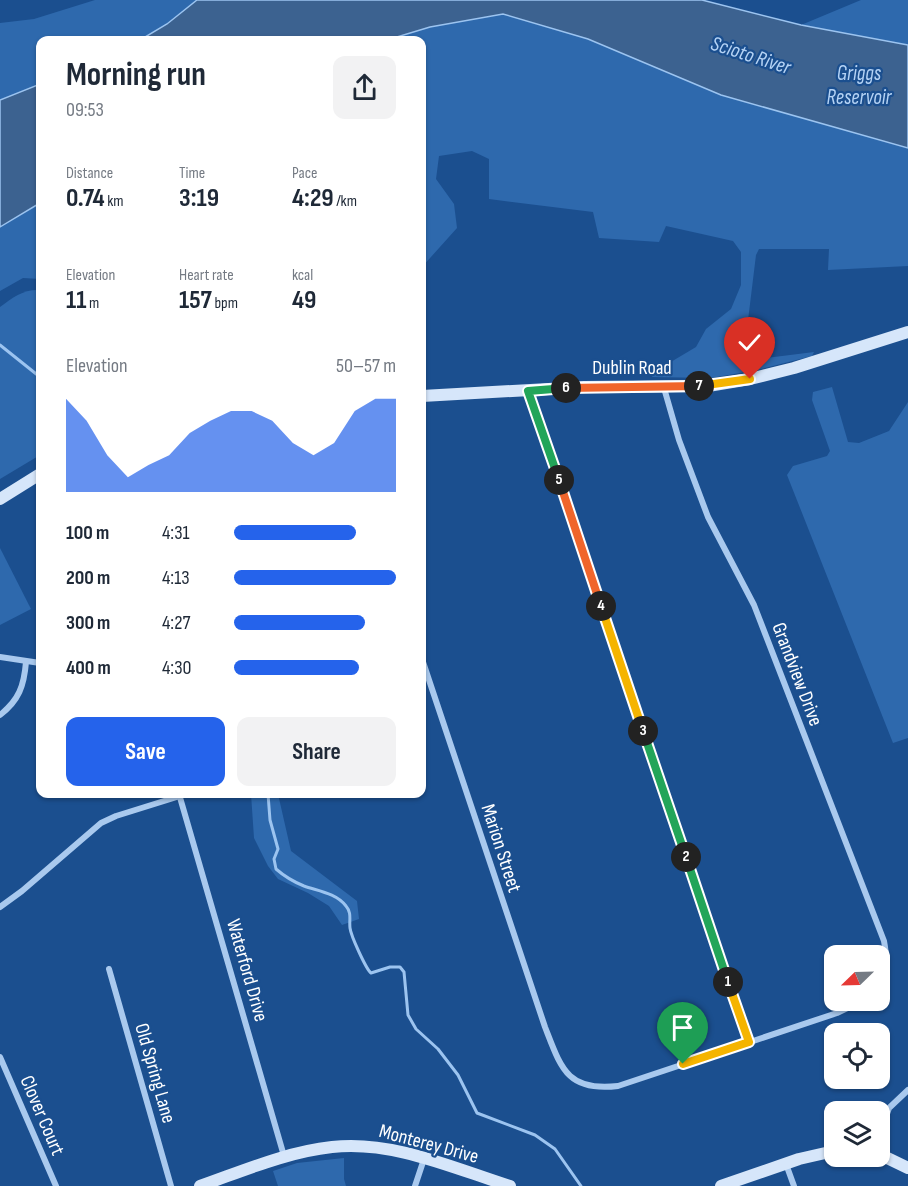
<!DOCTYPE html>
<html lang="en">
<head>
<meta charset="utf-8">
<style>
	body { margin:0; font-family:"Sofia Sans Condensed",sans-serif; background:#f2f2f3; color:#1f2937; height:100vh; display:flex; flex-direction:column; font-size:22px; white-space:nowrap }
	* { box-sizing:border-box; margin:0 }
	p { font-size:20px; color:#747a83 }
	.icon { flex:none; width:33px; height:33px; fill:none; stroke:currentColor; stroke-width:2; stroke-linecap:round; stroke-linejoin:round }
	.map { position:relative; flex:1; overflow:hidden }
	.panel { position:absolute; left:36px; top:36px; width:390px; height:762px; display:flex; flex-direction:column; background:#fff; border-radius:12px; box-shadow:0 2px 4px #0004 }
	.panel>* { flex:none }
	.needle { width:39px; rotate:247deg }
	.buttons { position:absolute; left:824px; top:945px; display:grid; gap:12px }
	.buttons a { display:grid; place-items:center; width:66px; height:66px; border-radius:12px; background:#fff; box-shadow:0 2px 4px #0004; font-size:30px }
	.pin { position:absolute; display:grid; place-items:center; width:51px; height:51px; color:#fff; margin:-62px -26px; border-radius:50% 50% 50% 0; rotate:-45deg; box-shadow:0 0 6px #0007 }
	.pin .icon { rotate:45deg }
	.km { position:absolute; width:30px; height:30px; margin:-15px; border-radius:50%; background:#222; color:#fff; font-size:16px; line-height:30px; text-align:center }
	.round { display:grid; place-items:center; flex:none; width:63px; height:63px; border-radius:12px; background:#f2f2f3 }
	.overview { display:flex; align-items:center; justify-content:space-between; height:102px; padding:0 30px }
	h1 { font-size:33px; font-weight:700; line-height:45px }
	.stats { display:grid; grid-template-columns:repeat(3,1fr); gap:9px; height:102px; padding:6px 30px }
	.stats div { display:grid; align-content:center }
	.stats b { font-size:26px; font-weight:700 }
	.stats small { font-size:16px; font-weight:400 }
	.stats p { font-size:16px }
	.chart { height:168px; padding:12px 30px }
	.chart p { display:flex; justify-content:space-between }
	.chart svg { width:100%; height:108px; margin-top:6px; fill:#2563eb; opacity:.7 }
	.action { display:flex; gap:12px; margin-top:auto; padding:12px 30px }
	.action a { flex:1; height:69px; border-radius:12px; background:#2563eb; color:#fff; font-size:24px; font-weight:700; line-height:69px; text-align:center }
	.action a+a { background:#f2f2f3; color:#1f2937 }
	ul { padding:0 30px; list-style:none; font-size:20px }
	li { display:grid; grid-template-columns:96px 72px 1fr; align-items:center; height:45px }
	li i { height:15px; border-radius:8px; background:#2563eb }
	.map>svg:first-child { display:block }
	.green { fill:#2e69ad }
	.water { fill:#3c6290; stroke:#9cc4f0; stroke-width:1.5 }
	.lines { fill:none; stroke-linecap:round; stroke-linejoin:round }
	.stream { stroke:#9cc4f0; stroke-width:3 }
	.street { stroke:#a9c9ee; stroke-width:6 }
	.secondary { stroke:#d6e6fa; stroke-width:12 }
	.split-1-casing { stroke:#fff; stroke-width:12 }
	.split-2-casing { stroke:#fff; stroke-width:12 }
	.split-3-casing { stroke:#fff; stroke-width:12 }
	.split-4-casing { stroke:#fff; stroke-width:12 }
	.split-5-casing { stroke:#fff; stroke-width:12 }
	.split-6-casing { stroke:#fff; stroke-width:12 }
	.split-7-casing { stroke:#fff; stroke-width:12 }
	.split-8-casing { stroke:#fff; stroke-width:12 }
	.split-1 { stroke:#f5b400; stroke-width:8 }
	.split-2 { stroke:#22a559; stroke-width:8 }
	.split-3 { stroke:#22a559; stroke-width:8 }
	.split-4 { stroke:#f5b400; stroke-width:8 }
	.split-5 { stroke:#f0652b; stroke-width:8 }
	.split-6 { stroke:#22a559; stroke-width:8 }
	.split-7 { stroke:#f0652b; stroke-width:8 }
	.split-8 { stroke:#f5b400; stroke-width:8 }
	.labels { text-anchor:middle; stroke-width:4.5; stroke-linejoin:round; paint-order:stroke }
	.street-label { font-size:20px; fill:#fff; stroke:#1b4f8f }
	.water-label { font-size:21px; font-style:italic; fill:#b5d3f5; stroke:#1b4f8f }
</style>
</head>
<body>
<div class="map">
<svg width="908" height="1186" viewBox="0 0 908 1186">
	<rect width="100%" height="100%" fill="#1b4f8f"/>
	<g class="green">
		<path d="M95 0H197L167 24 140 40H40V84L0 100V23L34 19Z"/>
		<path d="M861 0H908V45L801 25Z"/>
		<path d="M503 14 588 39 721 95 908 148V266L828 270 829 249H759L756 255 744 353 759 359 814 352 812 356 757 370 711 378 652 377 654 372 696 347 706 329 731 309 741 285V252L733 241 666 226 659 242 599 238 593 212 489 199V159L472 151 439 156 436 179 454 204 457 228 422 267V40H387L430 27Z"/>
		<path d="M40 203V279L23 278 0 291V227Z"/>
		<path d="M40 290V455L0 479V307C13 297 24 289 40 290Z"/>
		<path d="M832 387 848 442 859 443 889 431 908 402V738L893 743 787 475 793 466 827 456 830 451 812 400 813 392Z"/>
		<path d="M0 548 31 609 0 625Z"/>
		<path d="M251 794H278L291 851 357 901 359 919 342 925 329 906 308 893 278 879 268 866 254 838Z"/>
		<path d="M344 1158V1179L346 1186H278L273 1171 297 1163Z"/>
	</g>
	<g class="water">
		<path d="M197 0H702L801 25 908 45V148L721 95 588 39 503 14 430 27 387 40H140L167 24Z"/>
		<path d="M40 84V203L0 227V100Z"/>
	</g>
	<g class="lines">
		<g class="stream">
			<path d="M0 345 40 377"/>
			<path d="M268 794 270 820 278 849 274 859 276 869C284 876 294 882 304 886 318 891 336 893 346 906 352 913 349 920 350 928 351 936 366 969 371 973L390 967H400L404 972 408 1015 416 1029 438 1049 458 1075 477 1113 535 1135 555 1149 581 1186"/>
		</g>
		<g class="street">
			<path d="M664 388 679 440 708 517 754 605 884 941C887 957 888 972 879 986"/>
			<path d="M528 391 749 1042"/>
			<path d="M0 657 40 663"/>
			<path d="M422 659 545 1027C561 1068 567 1092 618 1086L837 1013 864 1000"/>
			<path d="M0 715C19 700 24 686 26 662"/>
			<path d="M179 794 284 1156"/>
			<path d="M0 907 22 891 101 823 116 816 180 796"/>
			<path d="M109 969 171 1186"/>
			<path d="M0 1057 56 1186"/>
			<path d="M879 1137 889 1108 908 1090"/>
			<path d="M786 1164 794 1186"/>
			<path d="M415 1186 424 1159"/>
		</g>
		<g class="secondary">
			<path d="M422 396 584 387 708 386 750 379 794 368 908 332"/>
			<path d="M0 499 40 474"/>
			<path d="M879 1154 908 1168"/>
			<path d="M200 1186C243 1171 286 1152 332 1147 392 1140 453 1168 510 1186"/>
			<path d="M721 1186 799 1159 834 1151"/>
		</g>
	</g>
	<g class="lines">
		<defs>
			<path id="split-1" d="M683 1064 749 1042 728 982"/>
			<path id="split-2" d="M686 857 728 982"/>
			<path id="split-3" d="M643 731 686 857"/>
			<path id="split-4" d="M601 606 643 731"/>
			<path id="split-5" d="M559 480 601 606"/>
			<path id="split-6" d="M559 480 528 391 566 388"/>
			<path id="split-7" d="M566 388 699 386"/>
			<path id="split-8" d="M699 386 750 379"/>
		</defs>
		<use href="#split-1" class="split-1-casing"/>
		<use href="#split-2" class="split-2-casing"/>
		<use href="#split-3" class="split-3-casing"/>
		<use href="#split-4" class="split-4-casing"/>
		<use href="#split-5" class="split-5-casing"/>
		<use href="#split-6" class="split-6-casing"/>
		<use href="#split-7" class="split-7-casing"/>
		<use href="#split-8" class="split-8-casing"/>
		<use href="#split-1" class="split-1"/>
		<use href="#split-2" class="split-2"/>
		<use href="#split-3" class="split-3"/>
		<use href="#split-4" class="split-4"/>
		<use href="#split-5" class="split-5"/>
		<use href="#split-6" class="split-6"/>
		<use href="#split-7" class="split-7"/>
		<use href="#split-8" class="split-8"/>
	</g>
	<g class="labels">
		<g class="street-label">
			<text x="632" y="374">Dublin Road</text>
			<text transform="translate(798 674) rotate(69)" y="7">Grandview Drive</text>
			<text transform="translate(502 848) rotate(72)" y="7">Marion Street</text>
			<text transform="translate(248 970) rotate(74)" y="7">Waterford Drive</text>
			<text transform="translate(156 1073) rotate(74)" y="7">Old Spring Lane</text>
			<text transform="translate(43 1115) rotate(67)" y="7">Clover Court</text>
			<text transform="translate(429 1143) rotate(15)" y="7">Monterey Drive</text>
		</g>
		<g class="water-label">
			<text transform="translate(751 55) rotate(18)" y="7">Scioto River</text>
			<text x="859" y="80">Griggs<tspan x="859" dy="24">Reservoir</tspan></text>
		</g>
	</g>
</svg>
<div class="buttons">
<a><svg class="needle" viewBox="-14 -14 28 28"><path d="M0-13l5 13h-10z" fill="#e53935"/><path d="M0 13l5-13h-10z" fill="#747a83"/></svg></a>
<a><svg class="icon" aria-label="locate" viewBox="0 0 24 24"><circle cx="12" cy="12" r="6"/><path d="M12 2v4M12 18v4M2 12h4M18 12h4"/></svg></a>
<a><svg class="icon" aria-label="layers" viewBox="0 0 24 24"><path d="M12 4l9 5-9 5-9-5zM3 14l9 5 9-5"/></svg></a>
</div>
<div class="pin" style="left:683px;top:1064px;background:#1e9e55"><svg class="icon" aria-label="arrive" viewBox="0 0 24 24"><path d="M6 21V4h12l-3 4 3 4H6"/></svg></div>
<div class="pin" style="left:750px;top:379px;background:#d93025"><svg class="icon" aria-label="check" viewBox="0 0 24 24"><path d="M5 12l5 5 9-10"/></svg></div>
<b class="km" style="left:728px;top:982px">1</b>
<b class="km" style="left:686px;top:857px">2</b>
<b class="km" style="left:643px;top:731px">3</b>
<b class="km" style="left:601px;top:606px">4</b>
<b class="km" style="left:559px;top:480px">5</b>
<b class="km" style="left:566px;top:388px">6</b>
<b class="km" style="left:699px;top:386px">7</b>
<section class="panel">
<div class="overview"><div><h1>Morning run</h1><p>09:53</p></div><a class="round"><svg class="icon" aria-label="share" viewBox="0 0 24 24"><path d="M12 15V3M7 8l5-5 5 5M5 13v7h14v-7"/></svg></a></div>
<div class="stats">
<div><p>Distance</p><b>0.74<small> km</small></b></div>
<div><p>Time</p><b>3:19</b></div>
<div><p>Pace</p><b>4:29<small> /km</small></b></div>
</div>
<div class="stats">
<div><p>Elevation</p><b>11<small> m</small></b></div>
<div><p>Heart rate</p><b>157<small> bpm</small></b></div>
<div><p>kcal</p><b>49</b></div>
</div>
<div class="chart"><p><span>Elevation</span>50–57 m</p>
<svg viewBox="0 0 160 44" preserveAspectRatio="none"><path d="M0 44V6L10 15L20 29L30 38L40 33L50 29L60 20L70 15L80 11L90 11L100 15L110 24L120 29L130 24L140 11L150 6L160 6V44z"/></svg>
</div>
<ul>
<li><b>100 m</b>4:31<i style="width:75%"></i></li>
<li><b>200 m</b>4:13<i style="width:100%"></i></li>
<li><b>300 m</b>4:27<i style="width:81%"></i></li>
<li><b>400 m</b>4:30<i style="width:77%"></i></li>
</ul>
<div class="action"><a>Save</a><a>Share</a></div>
</section>
</div>
</body>
</html>
